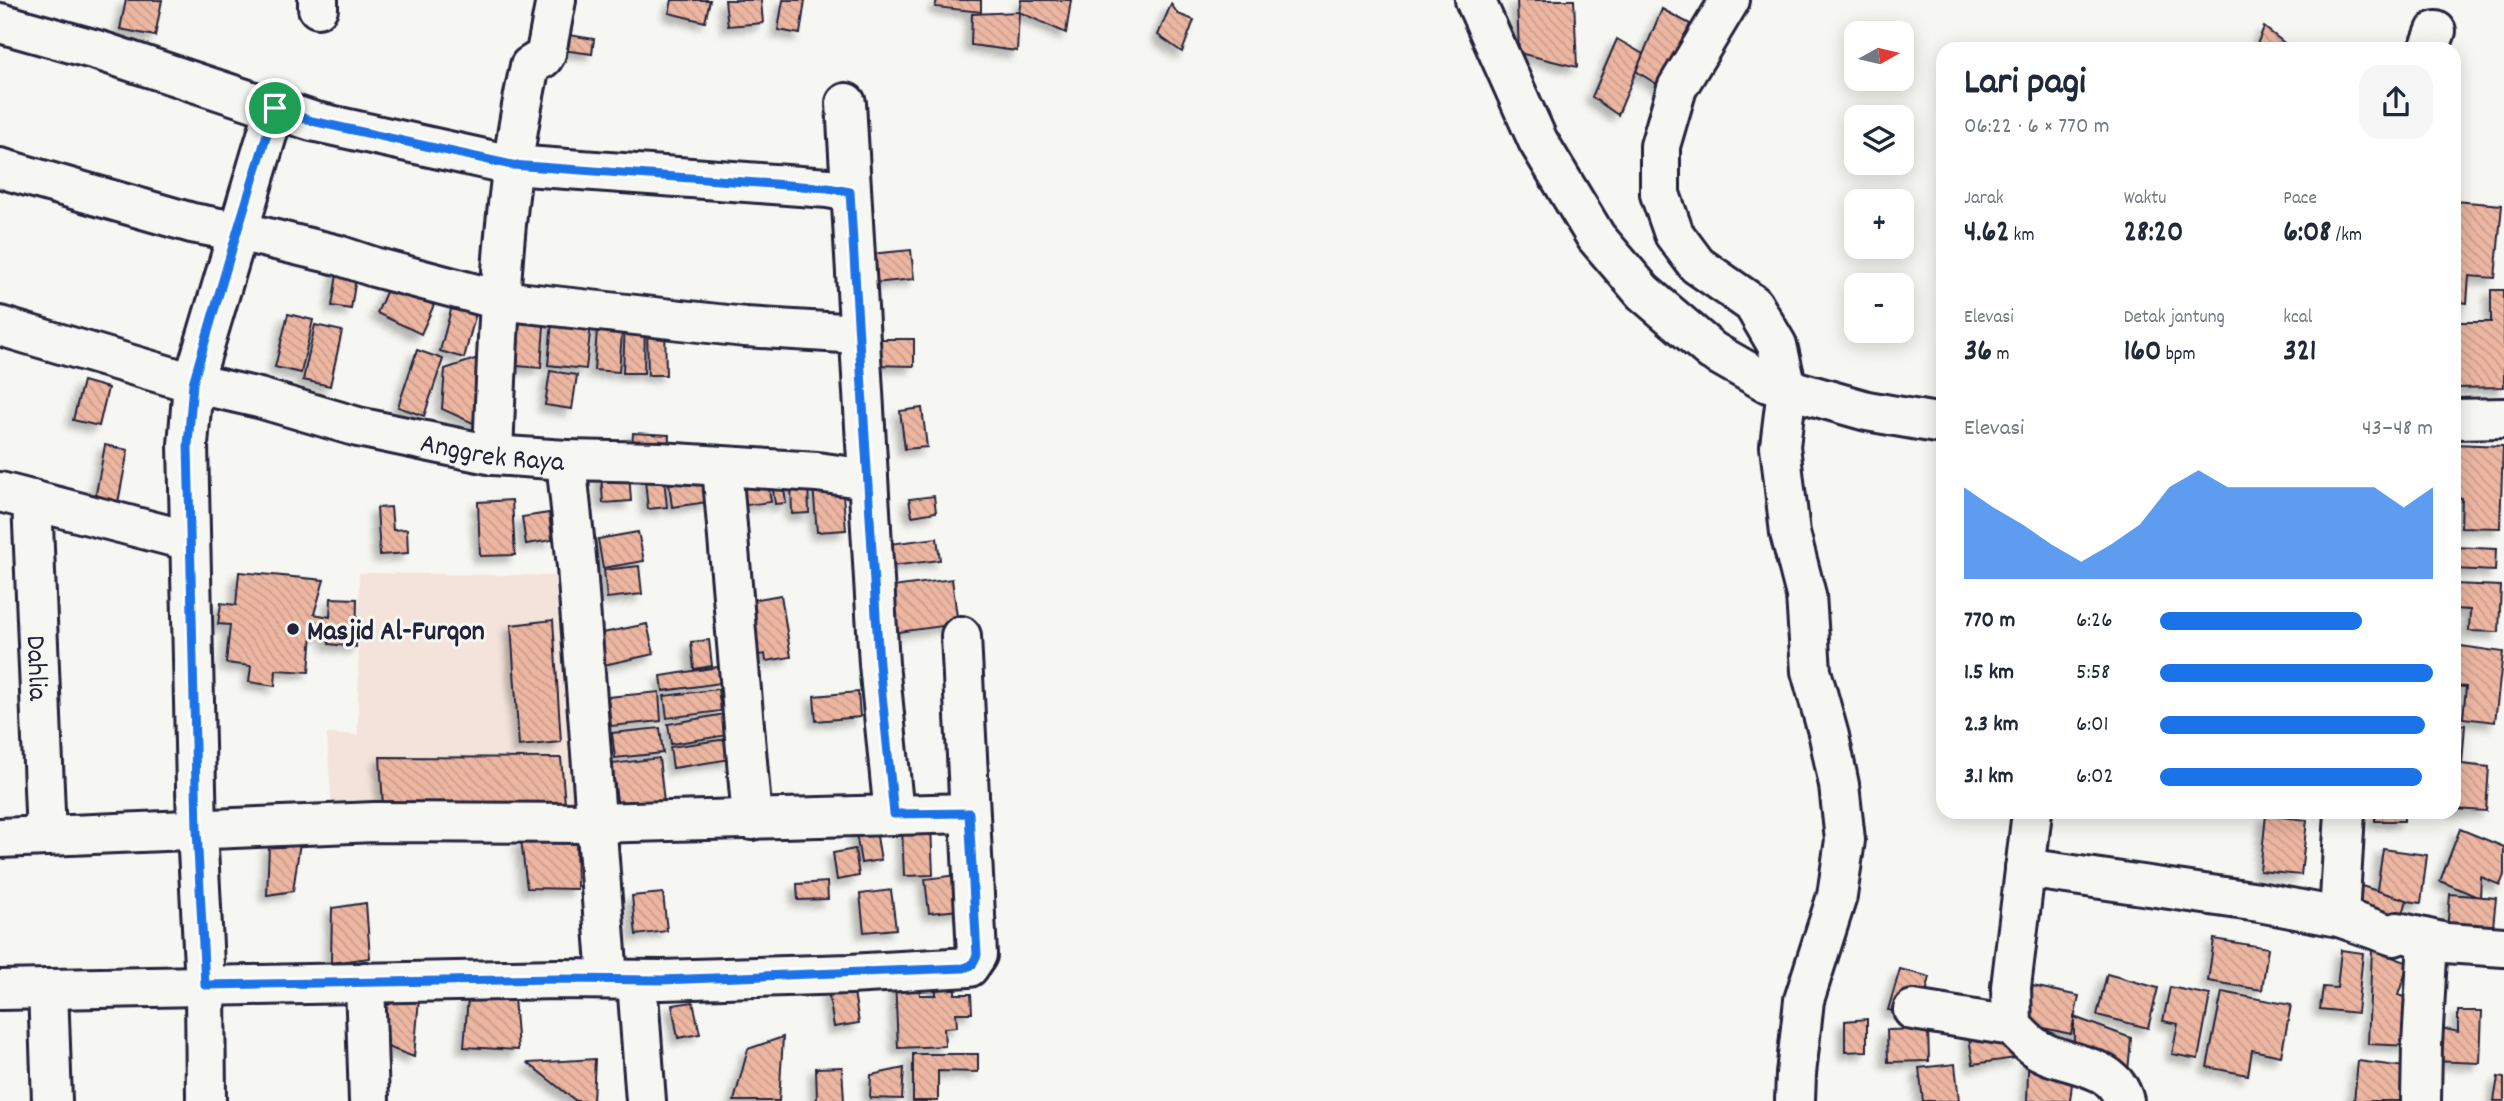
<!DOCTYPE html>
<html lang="id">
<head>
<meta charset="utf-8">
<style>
	body { margin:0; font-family:Dekko,sans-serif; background:#f6f6f7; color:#1f2937; height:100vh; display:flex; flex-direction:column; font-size:26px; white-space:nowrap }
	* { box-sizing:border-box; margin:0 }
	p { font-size:23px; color:#747a83 }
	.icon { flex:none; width:38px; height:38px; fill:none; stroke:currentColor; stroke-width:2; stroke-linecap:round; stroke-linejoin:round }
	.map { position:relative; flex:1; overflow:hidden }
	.details { position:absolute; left:1936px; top:42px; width:525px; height:777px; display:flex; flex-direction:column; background:#fff; border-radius:21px; box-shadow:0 4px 18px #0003 }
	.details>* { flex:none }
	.needle { width:46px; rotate:82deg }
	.fabs { position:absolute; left:1844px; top:21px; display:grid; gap:14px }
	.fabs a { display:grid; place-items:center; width:70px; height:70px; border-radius:14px; background:#fff; box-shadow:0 4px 18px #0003; font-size:35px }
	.pin { position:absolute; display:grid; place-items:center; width:60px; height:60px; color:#fff; margin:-30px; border:4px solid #fff; border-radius:50%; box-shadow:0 2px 7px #0007 }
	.round { display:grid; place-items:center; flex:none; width:74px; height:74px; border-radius:21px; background:#f6f6f7 }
	.overview { display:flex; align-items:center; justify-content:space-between; height:119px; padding:0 28px }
	h1 { font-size:38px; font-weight:700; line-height:52px }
	.metrics { display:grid; grid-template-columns:repeat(3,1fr); gap:10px; height:119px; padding:7px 28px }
	.metrics div { display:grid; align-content:center }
	.metrics b { font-size:30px; font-weight:700 }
	.metrics small { font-size:19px; font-weight:400 }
	.metrics p { font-size:19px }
	.chart { height:196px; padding:14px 28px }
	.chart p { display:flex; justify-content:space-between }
	.chart svg { width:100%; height:126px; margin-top:7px; fill:#1a73e8; opacity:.7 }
	ul { padding:0 28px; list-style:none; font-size:23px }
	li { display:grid; grid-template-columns:112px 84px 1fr; align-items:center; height:52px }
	li i { height:18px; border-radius:9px; background:#1a73e8 }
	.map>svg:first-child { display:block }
	.built { fill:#f3e3da }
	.building { fill:url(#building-back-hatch); stroke:#22223b; stroke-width:2; filter:url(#shadow) }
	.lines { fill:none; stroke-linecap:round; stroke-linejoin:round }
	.minor-casing { stroke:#22223b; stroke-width:44 }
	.minor { stroke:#f6f6f2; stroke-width:38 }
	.route-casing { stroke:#fff; stroke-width:14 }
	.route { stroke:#1a73e8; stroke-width:9 }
	.poi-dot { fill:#22223b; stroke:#f6f6f2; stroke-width:2.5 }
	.labels { text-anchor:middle; stroke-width:6; stroke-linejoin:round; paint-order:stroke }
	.street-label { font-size:28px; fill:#22223b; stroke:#f6f6f2 }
	.poi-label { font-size:28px; font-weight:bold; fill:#22223b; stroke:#f6f6f2; text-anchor:start }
</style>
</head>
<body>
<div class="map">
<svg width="2504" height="1101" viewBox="0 0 2504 1101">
	<defs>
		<pattern id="building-back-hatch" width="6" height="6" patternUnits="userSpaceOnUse" patternTransform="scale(1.75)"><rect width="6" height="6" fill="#ecb6a1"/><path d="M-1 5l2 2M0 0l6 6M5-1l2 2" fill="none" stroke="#ca9c8c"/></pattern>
		<filter id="shadow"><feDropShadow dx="-6" dy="6" stdDeviation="3.5" flood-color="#0004"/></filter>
	</defs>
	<rect width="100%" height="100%" fill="#f6f6f2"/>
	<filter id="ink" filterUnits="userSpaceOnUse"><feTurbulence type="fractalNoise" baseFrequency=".0143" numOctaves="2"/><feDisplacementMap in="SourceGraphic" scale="14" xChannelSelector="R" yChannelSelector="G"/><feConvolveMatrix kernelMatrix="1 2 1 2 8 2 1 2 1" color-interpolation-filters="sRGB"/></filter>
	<g filter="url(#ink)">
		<path class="built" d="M359 573 576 576 595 825 333 829 327 734 358 735Z"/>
		<g class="building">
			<path d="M126 0H162L155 36 120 29Z"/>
			<path d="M672 0H710L705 22 669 13Z"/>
			<path d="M725 0H761L763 23 728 26Z"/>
			<path d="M783 0H805L800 34 778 30Z"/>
			<path d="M937 0H981V12L935 7Z"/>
			<path d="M1021 0H1071L1066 33 1019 12Z"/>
			<path d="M1517 0H1574L1577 67 1519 53Z"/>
			<path d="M1171 4 1178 14 1194 20 1182 52 1158 35Z"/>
			<path d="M1662 9 1690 24 1663 88 1636 71Z"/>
			<path d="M1019 12 1017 51 971 45 972 14Z"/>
			<path d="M2264 27 2292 49H2255Z"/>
			<path d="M557 33 594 39 592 54 555 49Z"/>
			<path d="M1617 39 1643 54 1618 115 1592 97Z"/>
			<path d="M2454 201 2502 205 2495 278 2469 276 2467 303 2454 301Z"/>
			<path d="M911 250 914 279 863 284 860 255Z"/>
			<path d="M338 268 357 271 351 309 332 306Z"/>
			<path d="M389 285 434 305 421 334 377 313Z"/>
			<path d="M2491 290H2504V387L2456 388 2455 322H2491Z"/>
			<path d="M452 306 476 313 464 358 440 351Z"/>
			<path d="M509 309 545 312 541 368 505 365Z"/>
			<path d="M553 311 592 315 586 369 548 365Z"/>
			<path d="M288 314 313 320 301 373 275 367Z"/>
			<path d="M598 317 623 319 619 372 594 370Z"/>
			<path d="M625 321 645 322 644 373H623Z"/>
			<path d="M665 324 666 375H648L647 325Z"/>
			<path d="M315 325 342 331 330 386 303 380Z"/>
			<path d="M871 339H914V366L871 365Z"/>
			<path d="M417 350 443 359 424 416 398 407Z"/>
			<path d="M487 355 482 427 442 409 445 369Z"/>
			<path d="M550 371 577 375 572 409 545 405Z"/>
			<path d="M83 381 108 388 99 426 73 420Z"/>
			<path d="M922 408 927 447 905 449 900 411Z"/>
			<path d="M633 433 669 435 668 453 632 451Z"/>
			<path d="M2454 444 2503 446 2500 528 2461 527 2462 498 2454 497Z"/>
			<path d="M105 445 128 450 118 503 95 499Z"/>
			<path d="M663 469 667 507 648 509 644 471Z"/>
			<path d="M629 471 631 501 603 503 601 473Z"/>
			<path d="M766 471 771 502 730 507 726 476Z"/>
			<path d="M782 474 786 503 775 504 771 476Z"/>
			<path d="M668 475 704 478 708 502 672 507Z"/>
			<path d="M791 480H808L809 513 792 514Z"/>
			<path d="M842 483 846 530 817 532 813 486Z"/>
			<path d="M934 496 936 512 912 516 909 499Z"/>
			<path d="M512 500 515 555 480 556 478 502Z"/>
			<path d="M391 507 393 530 407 529 408 553 380 555 377 508Z"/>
			<path d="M549 513 552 540 526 544 522 517Z"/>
			<path d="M638 532 644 561 603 568 598 539Z"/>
			<path d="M937 538 940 560 884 567 881 545Z"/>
			<path d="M2454 547 2496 549 2495 571 2454 569Z"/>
			<path d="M639 566 642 594 607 598 604 570Z"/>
			<path d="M239 572 324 580 314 614 330 617 331 598 357 599 356 647 329 644 328 634 312 633 309 672 276 670 275 686 249 682 251 666 226 663 230 625 218 624 221 603 236 605Z"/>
			<path d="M952 579 958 624 891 633 885 588Z"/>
			<path d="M2454 584 2501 586 2499 632 2469 631 2470 610 2454 609Z"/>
			<path d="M781 595 791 657 766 661 765 654 750 656 741 602Z"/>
			<path d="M553 620 561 742 519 746 511 625Z"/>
			<path d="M647 624 654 654 599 666 593 635Z"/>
			<path d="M709 640 712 666 694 669 691 642Z"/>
			<path d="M2454 645 2503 652 2495 722 2463 718 2466 687 2454 686Z"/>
			<path d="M718 667 721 683 663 691 661 676Z"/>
			<path d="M718 689 721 711 667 718 664 696Z"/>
			<path d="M659 692 661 721 611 726 608 697Z"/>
			<path d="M858 692 860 717 816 721 814 696Z"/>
			<path d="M725 714 728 735 671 744 668 724Z"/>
			<path d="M2454 724 2465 725 2462 764 2489 767 2486 811 2454 809Z"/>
			<path d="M660 728 663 753 615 758 612 733Z"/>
			<path d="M728 739 731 759 673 768 670 747Z"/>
			<path d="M380 757 561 758 565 804 383 806Z"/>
			<path d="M659 758 664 802 618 808 612 764Z"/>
			<rect x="2375" y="812" width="29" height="9"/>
			<path d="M2266 815 2307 820 2301 875 2260 871Z"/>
			<path d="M874 819 881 860 861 863 854 821Z"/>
			<path d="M931 826 933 875 904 876 902 828Z"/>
			<path d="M2460 829 2504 847V875L2500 885 2481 877 2480 898 2440 881Z"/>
			<path d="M576 838 577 889 527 888 521 840Z"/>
			<path d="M300 842 293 891 267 895 269 846Z"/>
			<path d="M855 849 859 876 837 880 833 853Z"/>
			<path d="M2383 849 2427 855 2421 903 2376 896Z"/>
			<path d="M965 874 970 909 929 913 925 879Z"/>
			<path d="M827 882 828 899 798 900 797 884Z"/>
			<path d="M2355 884 2407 900 2398 932 2346 917Z"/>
			<path d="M891 890 896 929 864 932 860 894Z"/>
			<path d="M663 893 667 931 636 935 632 896Z"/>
			<path d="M2450 894 2496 898 2492 936 2447 932Z"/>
			<path d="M366 903 370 958 331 963 332 908Z"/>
			<path d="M2214 939 2268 948 2262 990 2208 981Z"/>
			<path d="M2341 950 2363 953 2357 1013 2320 1009 2323 987 2337 988Z"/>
			<path d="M2372 950 2409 963 2398 995 2411 1000 2409 1046 2368 1044Z"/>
			<path d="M1900 969 1930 977 1924 1001 1898 1012 1888 1010Z"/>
			<path d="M2107 974 2158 988 2148 1028 2097 1015Z"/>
			<path d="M955 977V994H971L972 1013H956L957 1027 944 1028 945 1046 898 1048 895 980 919 979 920 995H936V978Z"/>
			<path d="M853 986 859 1023 834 1027 828 990Z"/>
			<path d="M2033 986 2079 996 2071 1034 2025 1024Z"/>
			<path d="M2170 987 2210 995 2198 1059 2172 1054 2178 1024 2163 1021Z"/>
			<path d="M2222 992 2291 1005 2281 1056 2252 1050 2248 1075 2207 1067Z"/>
			<path d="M468 997H514L518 1050 464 1047Z"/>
			<path d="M419 999 414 1057 380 1044 384 1007 394 1002Z"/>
			<path d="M693 1002 700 1034 678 1038 672 1005Z"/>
			<path d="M2458 1011H2482L2480 1063 2432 1061 2442 1028 2458 1032Z"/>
			<path d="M2074 1017 2131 1038 2128 1072 2074 1052Z"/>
			<path d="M1867 1019V1051L1845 1052V1021Z"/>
			<path d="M1928 1029 1929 1061 1888 1062 1887 1030Z"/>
			<path d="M1968 1031 2012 1037 2016 1058 1973 1064Z"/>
			<path d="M783 1037 779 1101H734L748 1049Z"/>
			<path d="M2029 1044 2073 1074 2070 1101H2027Z"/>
			<path d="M913 1054H978V1072L938 1071V1101H913Z"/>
			<path d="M595 1059 593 1101H576L528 1063Z"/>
			<path d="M2358 1061 2413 1068 2409 1101H2354Z"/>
			<path d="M1955 1064 1959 1101H1923L1919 1068Z"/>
			<path d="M842 1067 844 1101H817L816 1068Z"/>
			<path d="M904 1068 902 1099 870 1098 871 1075Z"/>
			<path d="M2498 1077 2504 1078V1101H2494Z"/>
		</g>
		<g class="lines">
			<defs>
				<g id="minor">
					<path d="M1475 0 1538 141 1596 237 1643 292 1712 351 1768 383 1867 411 1942 424"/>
					<path d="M1730 0 1677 88 1660 146V194L1674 234 1697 265 1753 304 1777 345 1787 389 1780 446 1790 533 1806 595 1811 671 1829 736 1839 785 1845 840 1837 896 1804 1000 1796 1074 1795 1101"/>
					<path d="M318 8V0"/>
					<path d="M0 23 100 51 312 121 512 165 828 188 850 192"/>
					<path d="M2429 49 2436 31"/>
					<path d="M846 103 879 664 894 815"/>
					<path d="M0 168 192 223 251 234 338 255 374 267 499 300 745 327 859 334"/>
					<path id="s1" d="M0 326 193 383 259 398 358 427 493 455 566 460 577 567 608 979"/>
					<path d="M2454 419 2504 418"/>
					<path d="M493 455C498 324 502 194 530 66L543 58 546 53 556 0"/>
					<path d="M566 460 659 462 817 472 868 479"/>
					<path d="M722 467 752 820"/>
					<path d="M0 492 190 541"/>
					<path id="s2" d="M32 500 46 836"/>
					<path d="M2032 812 2011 987 2012 1026C2023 1038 2032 1048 2047 1054 2075 1066 2115 1066 2124 1101"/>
					<path d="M0 838 375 822 595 823 969 813"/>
					<path d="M2025 868 2259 902 2339 917 2394 936 2398 932 2446 943 2504 947"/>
					<path d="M2339 917 2345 812"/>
					<path d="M637 981 646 1101"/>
					<path d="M365 982 369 1101"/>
					<path d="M48 989 52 1101"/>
					<path d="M0 990 558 979 662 980 850 974 969 967 977 955 961 636"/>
					<path d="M1913 1010 2012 1026"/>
					<path d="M206 1101 205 985 197 830 188 445 193 383 275 108"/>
					<path d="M2421 1101 2422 1045 2428 940"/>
				</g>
			</defs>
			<use href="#minor" class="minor-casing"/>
			<use href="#minor" class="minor"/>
		</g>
	</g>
	<g class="lines" filter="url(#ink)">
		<defs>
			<path id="route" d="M275 108 312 121 512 165 828 188 850 192 879 664 894 814 969 813 977 955 972 965 964 968 662 980 558 979 205 985 197 830 188 445 193 383 237 232Z"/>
		</defs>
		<use href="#route" class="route-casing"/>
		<use href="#route" class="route"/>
	</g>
	<circle class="poi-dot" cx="293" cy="629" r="7"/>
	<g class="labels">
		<g class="street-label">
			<text dy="10" stroke="none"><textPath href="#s1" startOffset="509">Anggrek Raya</textPath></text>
			<text dy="10" stroke="none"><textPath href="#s2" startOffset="168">Dahlia</textPath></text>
		</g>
		<g class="poi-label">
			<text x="307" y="639">Masjid Al-Furqon</text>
		</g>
	</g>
</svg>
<div class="fabs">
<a><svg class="needle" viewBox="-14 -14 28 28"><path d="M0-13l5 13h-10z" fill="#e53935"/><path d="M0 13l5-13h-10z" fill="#747a83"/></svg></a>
<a><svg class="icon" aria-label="layers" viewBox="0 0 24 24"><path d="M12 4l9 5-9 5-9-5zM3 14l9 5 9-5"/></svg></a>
<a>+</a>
<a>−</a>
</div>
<div class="pin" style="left:275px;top:108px;background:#1e9e55"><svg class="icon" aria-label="arrive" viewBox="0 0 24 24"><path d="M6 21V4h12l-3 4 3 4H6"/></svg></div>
<section class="details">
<div class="overview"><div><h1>Lari pagi</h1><p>06:22 · 6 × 770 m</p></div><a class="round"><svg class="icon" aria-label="share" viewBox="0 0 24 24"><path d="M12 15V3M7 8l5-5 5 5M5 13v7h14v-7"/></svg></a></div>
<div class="metrics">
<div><p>Jarak</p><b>4.62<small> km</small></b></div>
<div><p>Waktu</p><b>28:20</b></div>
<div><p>Pace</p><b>6:08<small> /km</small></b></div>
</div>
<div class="metrics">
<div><p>Elevasi</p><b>36<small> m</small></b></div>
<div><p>Detak jantung</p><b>160<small> bpm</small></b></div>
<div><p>kcal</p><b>321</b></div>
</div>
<div class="chart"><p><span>Elevasi</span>43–48 m</p>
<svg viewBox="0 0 160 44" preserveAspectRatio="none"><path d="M0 44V12L10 19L20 25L30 32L40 38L50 32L60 25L70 12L80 6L90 12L100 12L110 12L120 12L130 12L140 12L150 19L160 12V44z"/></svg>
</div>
<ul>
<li><b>770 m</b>6:26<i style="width:74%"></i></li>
<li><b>1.5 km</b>5:58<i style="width:100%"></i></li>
<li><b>2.3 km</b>6:01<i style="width:97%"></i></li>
<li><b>3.1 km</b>6:02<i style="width:96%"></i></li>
</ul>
</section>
</div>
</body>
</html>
